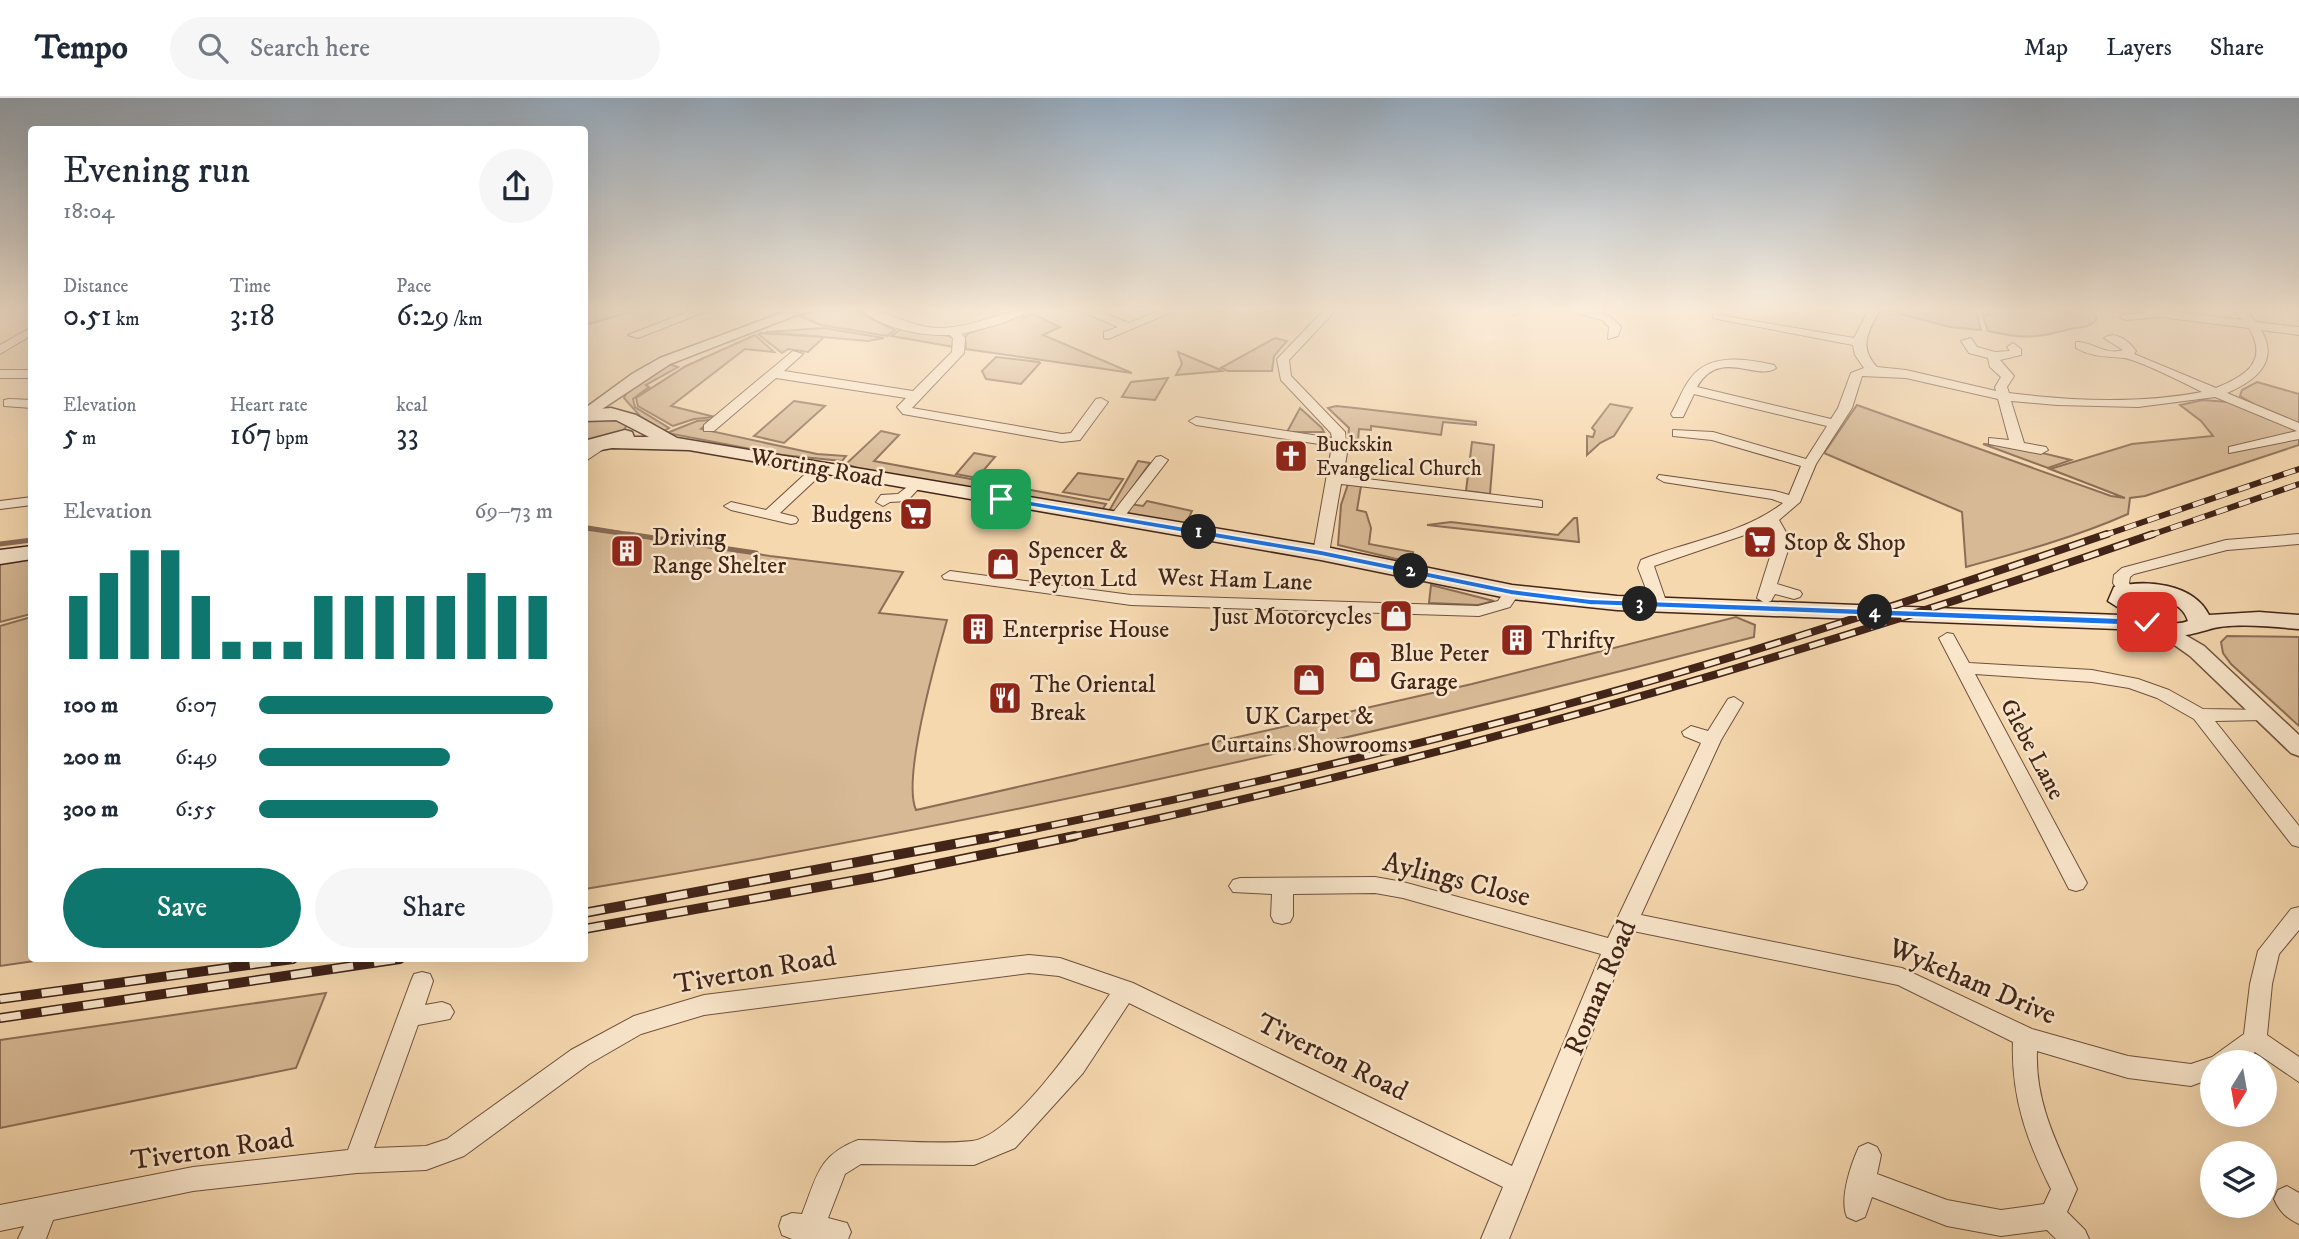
<!DOCTYPE html>
<html lang="en">
<head>
<meta charset="utf-8">
<style>
	body { margin:0; font-family:"IM FELL DW Pica",serif; background:#f6f6f7; color:#1f2937; height:100vh; display:flex; flex-direction:column; font-size:26px; white-space:nowrap }
	* { box-sizing:border-box; margin:0 }
	p { font-size:23px; color:#747a83 }
	.icon { flex:none; width:38px; height:38px; fill:none; stroke:currentColor; stroke-width:2; stroke-linecap:round; stroke-linejoin:round }
	.map { position:relative; flex:1; overflow:hidden }
	.panel { position:absolute; left:28px; top:28px; width:560px; height:836px; display:flex; flex-direction:column; background:#fff; border-radius:7px; box-shadow:0 7px 28px #0002 }
	.panel>* { flex:none }
	.needle { width:46px; rotate:191deg }
	.controls { position:absolute; left:2200px; top:952px; display:grid; gap:14px }
	.controls a { display:grid; place-items:center; width:77px; height:77px; border-radius:50%; background:#fff; box-shadow:0 7px 28px #0002; font-size:35px }
	.pin { position:absolute; display:grid; place-items:center; width:60px; height:60px; color:#fff; margin:-30px; border-radius:14px; box-shadow:0 4px 10px #0006 }
	.km { position:absolute; width:35px; height:35px; margin:-18px; border-radius:50%; background:#222; color:#fff; font-size:19px; line-height:35px; text-align:center }
	.round { display:grid; place-items:center; flex:none; width:74px; height:74px; border-radius:37px; background:#f6f6f7 }
	.headline { display:flex; align-items:center; justify-content:space-between; height:119px; padding:0 35px }
	h1 { font-size:38px; font-weight:600; line-height:52px }
	.figures { display:grid; grid-template-columns:repeat(3,1fr); gap:10px; height:119px; padding:7px 35px }
	.figures div { display:grid; align-content:center }
	.figures b { font-size:30px; font-weight:600 }
	.figures small { font-size:19px; font-weight:400 }
	.figures p { font-size:19px }
	.chart { height:196px; padding:14px 35px }
	.chart p { display:flex; justify-content:space-between }
	.chart svg { width:100%; height:126px; margin-top:7px; stroke:#0f766e; stroke-width:6 }
	.button { display:flex; gap:14px; margin-top:auto; padding:14px 35px }
	.button a { flex:1; height:80px; border-radius:42px; background:#0f766e; color:#fff; font-size:28px; font-weight:600; line-height:80px; text-align:center }
	.button a+a { background:#f6f6f7; color:#1f2937 }
	ul { padding:0 35px; list-style:none; font-size:23px }
	li { display:grid; grid-template-columns:112px 84px 1fr; align-items:center; height:52px }
	li i { height:18px; border-radius:9px; background:#0f766e }
	header { display:flex; align-items:center; gap:42px; box-sizing:border-box; height:98px; padding:0 35px; background:#fff; border-bottom:2px solid #e0e1e3 }
	header strong { font-size:33px }
	nav { display:flex; gap:38px; margin-inline-start:auto; font-size:24px }
	.search { width:490px; height:63px; background:#f6f6f7; display:flex; align-items:center; gap:18px; box-sizing:border-box; padding:0 24px; border-radius:38px; color:#747a83; font-size:26px }
	.map>svg:first-child { display:block }
	.green { fill:#d7b995; stroke:#8c6e56; stroke-width:2 }
	.lines { fill:none; stroke-linecap:round; stroke-linejoin:round }
	.stream-far1 { stroke:#896b54; stroke-width:4.5 }
	.stream { stroke:#896b54; stroke-width:5 }
	.minor-casing { stroke:#6f513e; stroke-width:2 }
	.tertiary-casing { stroke:#6f513e; stroke-width:3 }
	.secondary-casing { stroke:#422418; stroke-width:3 }
	.minor { fill:#f9e6cb; fill-rule:evenodd }
	.tertiary { fill:#f9e6cb; fill-rule:evenodd }
	.secondary { fill:#f9e6cb; fill-rule:evenodd }
	.rail-far2-casing { stroke:#422418; stroke-width:6 }
	.rail-far1-casing { stroke:#422418; stroke-width:8 }
	.rail-casing { stroke:#422418; stroke-width:10 }
	.rail-far2 { stroke:#f9e6cb; stroke-width:4.5; stroke-dasharray:12; stroke-linecap:butt }
	.rail-far1 { stroke:#f9e6cb; stroke-width:5; stroke-dasharray:16; stroke-linecap:butt }
	.rail { stroke:#f9e6cb; stroke-width:7; stroke-dasharray:21; stroke-linecap:butt }
	.route { fill:#1a73e8; stroke:#fff; stroke-width:2 }
	.labels { text-anchor:middle; stroke-width:5; stroke-linejoin:round; paint-order:stroke }
	.far-poi-label { font-size:21px; fill:#422418; stroke:#f9e6cb; text-anchor:start }
	.street-label { font-size:24px; fill:#422418; stroke:#f9e6cb }
	.poi-label { font-size:24px; fill:#422418; stroke:#f9e6cb; text-anchor:start }
	.near-street-label { font-size:28px; fill:#422418; stroke:#f9e6cb }
</style>
</head>
<body>
<header>
<strong>Tempo</strong>
<div class="search"><svg class="icon" aria-label="search" viewBox="0 0 24 24"><circle cx="10" cy="10" r="6"/><path d="M15 15l6 6"/></svg>Search here</div>
<nav><a>Map</a><a>Layers</a><a>Share</a></nav>
</header>
<div class="map">
<svg width="2299" height="1141" viewBox="0 0 2299 1141">
	<rect width="100%" height="100%" fill="#f6d8af"/>
	<filter id="stains"><feTurbulence type="fractalNoise" baseFrequency=".00286" numOctaves="4"/><feColorMatrix values="0 0 0 0 .2 0 0 0 0 .09 0 0 0 0 .02 0 0 0 .5 -.17"/></filter>
	<radialGradient id="worn" r=".72"><stop offset=".6" stop-color="#630" stop-opacity="0"/><stop offset="1" stop-color="#630" stop-opacity=".3"/></radialGradient>
	<g class="green">
		<path d="M589 211H642L585 227V213Z"/>
		<path d="M820 211H851L895 232 887 238 821 227 800 218Z"/>
		<path d="M1899 211H1975L1981 232 1950 229 1897 215Z"/>
		<path d="M1982 211H2091L2097 221C2089 232 2078 228 2066 232 2035 241 2019 240 1988 233L1983 218H1990L1988 212V217L1983 216Z"/>
		<path d="M1023 216V220L1033 216 1060 229 1043 237 1132 275 966 251 965 239 969 235Z"/>
		<path d="M824 230 884 240 868 243 766 234Z"/>
		<path d="M901 231 949 238 953 240 954 249 891 238Z"/>
		<path d="M760 235 824 239 808 254 788 251 782 255 758 236Z"/>
		<path d="M755 237 774 254 745 251 671 308 715 319 694 321 673 328 638 308 636 300 686 268Z"/>
		<path d="M1275 240 1287 243 1274 258 1272 273H1228L1221 270Z"/>
		<path d="M1178 254 1216 270 1222 273 1176 277 1182 266Z"/>
		<path d="M996 259 1039 264 1040 265 1021 286 986 281 982 273Z"/>
		<path d="M669 266 678 269 646 287 649 289 633 301 635 309 669 330 664 333 640 318 624 300 627 293Z"/>
		<path d="M1168 280 1155 302 1122 299 1131 284Z"/>
		<path d="M2257 284 2299 296V347L2145 398 2130 400 2128 416C2076 439 2021 454 1966 469L1962 414 1824 355 1857 307 2111 398 2125 400 2050 371 2132 346 2213 338 2201 323 2180 307 2203 302 2254 306 2240 298 2242 292Z"/>
		<path d="M794 303 825 308 784 345 754 338Z"/>
		<path d="M1610 306 1632 310 1614 338 1600 345 1587 357V338L1593 339 1595 333 1592 330Z"/>
		<path d="M1336 308 1355 310 1476 324V327L1443 324 1441 337 1371 328V332L1359 331 1358 342 1348 340 1349 330 1328 310Z"/>
		<path d="M1300 310 1322 330 1324 334H1287Z"/>
		<path d="M591 321H618L627 327 621 336 585 345 584 323Z"/>
		<path d="M710 322 701 331 817 356 846 358 842 363 782 357 667 335 697 323Z"/>
		<path d="M881 333 899 337 874 363 1106 406 1102 412 865 373 846 366Z"/>
		<path d="M1472 344 1494 347 1490 396 1466 393Z"/>
		<path d="M1983 346 2014 348 2071 362 2048 370Z"/>
		<path d="M974 355 995 359 977 380 956 376Z"/>
		<path d="M1138 363 1150 365 1115 414 1109 413Z"/>
		<path d="M1078 375 1123 381 1109 402 1063 394Z"/>
		<path d="M1348 386 1361 388 1357 412 1366 414 1371 430 1369 446 1413 454V465L1338 447 1341 407Z"/>
		<path d="M1147 403 1192 413 1186 426 1125 416 1130 406 1143 408Z"/>
		<path d="M1574 420H1577L1579 444 1427 427 1451 424 1558 437Z"/>
		<path d="M585 428 770 458 903 474 879 515 947 522C937 557 902 681 916 712L1472 586 1736 519 1755 527 1754 539C1367 640 978 726 585 791Z"/>
		<path d="M31 460V516L0 524V465Z"/>
		<path d="M1431 487 1494 503 1478 507 1429 505Z"/>
		<path d="M31 519 32 861H48L0 868V528Z"/>
		<path d="M2227 538 2299 539V628L2231 566 2223 555 2221 544Z"/>
		<path d="M326 895 296 970 0 1030V942Z"/>
	</g>
	<g class="lines">
		<path class="stream-far1" d="M584 430 640 438"/>
		<g class="stream">
			<path d="M628 436 756 455"/>
			<path d="M0 446 32 442"/>
		</g>
		<defs>
			<g id="minor">
				<path d="M695 211H712L638 240 628 237Z"/>
				<path d="M860 211C888 211 910 230 939 230 973 231 1002 211 1035 211L1003 225 962 236 965 240 964 255 912 310 1062 336 1071 335 1096 301 1101 300 1108 304 1080 342 1062 344 903 316 897 309 906 300 776 280 714 333H704V327L793 253 803 256 784 273 913 293 952 254 953 240 950 237C920 238 884 231 860 211Z"/>
				<path d="M1076 211H1093L1129 225 1163 211H1179L1108 241 1104 240V234L1118 229Z"/>
				<path d="M1325 211H1337L1289 262 1291 278 1345 334 1347 355 1343 378 1537 402 1542 403V409L1341 386 1329 455 1326 458H1316L1313 455 1332 348 1196 327 1189 323 1196 319 1332 340 1331 335 1281 282 1277 261Z"/>
				<path d="M1505 211H1518L1520 214 1514 217Z"/>
				<path d="M1562 211C1585 211 1606 210 1621 229L1618 238 1608 241 1609 229 1602 222Z"/>
				<path d="M1869 211H1881C1868 233 1858 249 1877 269L1906 272 1996 293 1995 289 2001 279 1990 269 1988 260 1969 255 1961 243 1971 240 1977 249 1995 254 2010 253 2007 249 2013 245 2021 251V257L2000 262 2014 278 2007 289 2009 295C2072 303 2139 306 2202 294 2186 286 2139 262 2124 260 2105 258 2095 260 2076 250V244C2092 243 2105 258 2123 252L2104 240C2115 232 2129 243 2136 253L2134 256 2216 290C2245 278 2269 264 2249 230L2160 219 2126 222 2120 219 2126 216 2148 215 2144 211H2158L2242 222 2231 211H2244L2256 224 2299 229V237L2261 232C2280 264 2255 283 2227 295L2299 325V341L2229 355V349L2297 333 2215 299 2138 309 2057 307 2011 303 2024 345 2046 349 2048 352 2041 356 1989 346V340L2009 342 1998 301 1906 280 1862 278 1852 310 1816 366 1800 404 1779 422 1791 443 1777 486 1800 493 1802 496 1800 499 1794 501 1775 496 1771 503 1765 505 1757 500 1775 443 1768 429 1654 468 1667 506 1665 509H1653L1638 470 1641 462C1688 443 1743 436 1783 405L1772 401 1664 384 1657 380 1659 377 1775 393 1789 397 1801 368 1712 342 1673 338V332L1713 334 1806 361 1827 328 1694 296 1683 319H1673L1671 316C1678 305 1682 291 1690 281 1709 254 1747 261 1774 267L1776 270C1757 284 1720 249 1697 289L1831 321 1838 310 1851 275 1864 270 1855 257 1853 247 1717 221 1713 220V216L1854 240Z"/>
				<path d="M32 229V237L0 256V247Z"/>
				<rect x="0" y="272" width="32" height="8"/>
				<path d="M9 301 32 302V310L4 308V302Z"/>
				<path d="M600 343 607 347 605 350 584 364V353Z"/>
				<path d="M1161 358 1168 362 1121 423H1111L1109 420 1111 417 1156 359Z"/>
				<path d="M821 365 828 369 826 372 780 415 796 419 798 422 796 425 791 426 731 412 724 408 731 404 766 412 816 366Z"/>
				<path d="M916 382 923 386 907 403 890 404 883 408 876 404 881 397 898 396Z"/>
				<path d="M32 399V407L0 411V403Z"/>
				<path d="M2299 436V446L2227 452 2134 476 2130 479 2129 485 2134 493 2132 496H2120L2113 485 2114 477 2122 470 2226 442Z"/>
				<path d="M950 473 1131 497 1478 508 1498 503 1506 491H1518L1520 494 1510 509 1479 518 1131 507 944 481 942 478Z"/>
				<path d="M1947 535 1953 536 1969 565 2092 572 2138 581 2169 592 2203 611 2269 612 2272 616 2269 620 2263 622 2215 623 2299 728V749L2292 747 2194 621 2157 600 2129 590 2092 584 1975 576 2087 785 2083 791 2076 793 2069 791 1939 540Z"/>
				<path d="M1734 599 1743 605 1721 642 1641 817 1902 870 2032 931 2128 958 2191 966 2212 959 2244 936 2250 886 2258 853 2291 811 2299 809V832L2279 856 2272 886 2267 937 2299 959V984L2255 954 2241 964H2212V980L2191 988 2128 980 2037 953C2035 1005 2057 1045 2077 1091L2067 1114 2085 1132 2089 1141H2056L2047 1132 2001 1138 1947 1128 1872 1099 1865 1119 1856 1123 1847 1119C1839 1101 1851 1066 1859 1049L1868 1045 1877 1049 1881 1057 1877 1076 1947 1102 2001 1112 2044 1106 2051 1091C2027 1043 2011 999 2013 944L1898 887 1633 833 1509 1141H1481L1503 1089 1129 905 1083 975 1015 1050 974 1067 861 1066 845 1076 828 1120 847 1125 851 1134 848 1141H792L782 1137 779 1128 782 1119 792 1115 802 1116C817 1079 817 1058 858 1042 895 1042 935 1047 972 1043 1014 1038 1085 932 1110 896L1059 878 1029 875 704 917 641 936 589 966 464 1058 426 1072 357 1075 193 1093 53 1122 46 1141H18L24 1128 0 1133V1107L193 1069 348 1052 411 883 414 876 422 874 430 876 433 883 425 907 442 904 450 907 454 914 450 921 418 927 374 1050 426 1048 447 1041 571 952 634 918 704 897 1029 857 1060 860 1133 885 1512 1068 1601 856 1403 800 1375 795 1293 796V818L1290 824 1282 826 1274 824 1271 818 1272 796 1233 794 1229 788 1233 782 1240 780 1375 779 1403 784 1608 840 1701 645 1684 638 1682 634 1691 628 1708 633 1728 601Z"/>
				<path d="M2287 1088 2299 1095V1126C2287 1121 2279 1113 2274 1101L2278 1092Z"/>
			</g>
			<g id="tertiary">
				<path d="M792 211H812L670 266 584 323V311L632 276 660 260Z"/>
				<path d="M2163 524 2204 548 2299 637V658L2291 655 2190 558 2156 534 2153 530 2156 526Z"/>
			</g>
			<g id="secondary">
				<path d="M611 310 636 317 677 340 1321 448 1512 487 1617 498 2120 517 2124 512C2146 506 2165 533 2188 523 2181 500 2152 499 2132 499L2127 508 2119 510 2108 503 2114 489C2146 481 2193 485 2209 517L2259 514 2299 517V531C2273 529 2231 524 2207 532 2183 539 2169 541 2144 532L1617 512 1512 501 1321 462 689 352 612 350 584 355V343L625 332 632 334 634 339H649L616 322 584 323V312Z"/>
				<path d="M32 448V461L0 466V452Z"/>
			</g>
		</defs>
		<use href="#minor" class="minor-casing"/>
		<use href="#tertiary" class="tertiary-casing"/>
		<use href="#secondary" class="secondary-casing"/>
		<use href="#minor" class="minor"/>
		<use href="#tertiary" class="tertiary"/>
		<use href="#secondary" class="secondary"/>
		<defs>
			<g id="rail-far2">
				<path d="M2102 438 2299 371"/>
				<path d="M2148 438 2299 386"/>
			</g>
			<g id="rail-far1">
				<path d="M989 740C1183 701 1377 659 1568 606 1750 557 1928 497 2107 436"/>
				<path d="M1066 740C1435 664 1798 559 2153 436"/>
			</g>
			<g id="rail">
				<path d="M584 815 997 738"/>
				<path d="M584 831 874 779 1075 738"/>
				<path d="M0 901 293 861"/>
				<path d="M0 920 400 861"/>
			</g>
		</defs>
		<use href="#rail-far2" class="rail-far2-casing"/>
		<use href="#rail-far1" class="rail-far1-casing"/>
		<use href="#rail" class="rail-casing"/>
		<use href="#rail-far2" class="rail-far2"/>
		<use href="#rail-far1" class="rail-far1"/>
		<use href="#rail" class="rail"/>
	</g>
	<linearGradient id="sky" x2="0" y2="1"><stop stop-color="#95aabd"/><stop offset="0.57" stop-color="#fbeddb"/><stop offset="1" stop-color="#fbeddb" stop-opacity="0"/></linearGradient>
	<rect width="2299" height="371" fill="url(#sky)"/>
	<path class="route" d="M1001 398 1321 452 1511 491 1590 501 2147 521 2152 524 2147 528 1590 507 1511 497 1321 458 998 403Z"/>
	<defs>
		<symbol id="church-square" viewBox="-11 -11 22 22"><rect x="-9" y="-9" width="18" height="18" rx="4" fill="#8f2418" stroke="#f9e6cb"/><path d="M-1.2-6h2.4v3.5h3.3v2.4h-3.3V6h-2.4V-.1h-3.3v-2.4h3.3Z" fill="#fff"/></symbol>
		<symbol id="supermarket-square" viewBox="-11 -11 22 22"><rect x="-9" y="-9" width="18" height="18" rx="4" fill="#8f2418" stroke="#f9e6cb"/><path d="M-6-5.5h2.5l.6 2H6L4.5 2H-2.5L-4.4-4H-6ZM-1.5 3.2a1.3 1.3 0 1 0 .1 0ZM3 3.2a1.3 1.3 0 1 0 .1 0Z" fill="#fff"/></symbol>
		<symbol id="building-square" viewBox="-11 -11 22 22"><rect x="-9" y="-9" width="18" height="18" rx="4" fill="#8f2418" stroke="#f9e6cb"/><path d="M-4-6H4V6H1V3H-1V6H-4ZM-2.5-4.3h1.7v1.8h-1.7ZM.8-4.3h1.7v1.8H.8ZM-2.5-1h1.7V.8h-1.7ZM.8-1h1.7V.8H.8Z" fill="#fff"/></symbol>
		<symbol id="shop-square" viewBox="-11 -11 22 22"><rect x="-9" y="-9" width="18" height="18" rx="4" fill="#8f2418" stroke="#f9e6cb"/><path d="M-5-2.5h2.3a2.7 3.5 0 0 1 5.4 0H5L5.5 6h-11ZM-1.5-2.5h3a1.5 2.3 0 0 0-3 0Z" fill="#fff"/></symbol>
		<symbol id="restaurant-square" viewBox="-11 -11 22 22"><rect x="-9" y="-9" width="18" height="18" rx="4" fill="#8f2418" stroke="#f9e6cb"/><path d="M-5-6h1v4h1v-4h1v4h1v-4h1v5L-1.5 .5V6h-2V.5L-5-1ZM5-6V6H3V1.5H1.5Q1.5-4 5-6Z" fill="#fff"/></symbol>
	</defs>
	<g fill-rule="evenodd">
		<use href="#church-square" x="1272" y="339" width="38" height="38"/>
		<use href="#supermarket-square" x="897" y="397" width="38" height="38"/>
		<use href="#supermarket-square" x="1741" y="425" width="38" height="38"/>
		<use href="#building-square" x="608" y="434" width="38" height="38"/>
		<use href="#shop-square" x="984" y="447" width="38" height="38"/>
		<use href="#shop-square" x="1377" y="499" width="38" height="38"/>
		<use href="#building-square" x="959" y="512" width="38" height="38"/>
		<use href="#building-square" x="1498" y="523" width="38" height="38"/>
		<use href="#shop-square" x="1346" y="550" width="38" height="38"/>
		<use href="#shop-square" x="1290" y="563" width="38" height="38"/>
		<use href="#restaurant-square" x="986" y="581" width="38" height="38"/>
	</g>
	<g class="labels">
		<g class="far-poi-label">
			<text x="1316" y="353">Buckskin<tspan x="1316" dy="24">Evangelical Church</tspan></text>
		</g>
		<g class="street-label">
			<text transform="translate(817 369) rotate(10)" y="8">Worting Road</text>
			<text transform="translate(1235 481) rotate(2)" y="8">West Ham Lane</text>
			<text transform="translate(2033 651) rotate(62)" y="8">Glebe Lane</text>
		</g>
		<g class="poi-label">
			<text x="892" y="424" text-anchor="end">Budgens</text>
			<text x="652" y="447">Driving<tspan x="652" dy="28">Range Shelter</tspan></text>
			<text x="1784" y="452">Stop &amp; Shop</text>
			<text x="1028" y="460">Spencer &amp;<tspan x="1028" dy="28">Peyton Ltd</tspan></text>
			<text x="1372" y="526" text-anchor="end">Just Motorcycles</text>
			<text x="1002" y="539">Enterprise House</text>
			<text x="1542" y="550">Thrifty</text>
			<text x="1390" y="563">Blue Peter<tspan x="1390" dy="28">Garage</tspan></text>
			<text x="1030" y="594">The Oriental<tspan x="1030" dy="28">Break</tspan></text>
			<text x="1309" y="626" text-anchor="middle">UK Carpet &amp;<tspan x="1309" dy="28">Curtains Showrooms</tspan></text>
		</g>
		<g class="near-street-label">
			<text transform="translate(1457 780) rotate(14)" y="10">Aylings Close</text>
			<text transform="translate(755 871) rotate(-10)" y="10">Tiverton Road</text>
			<text transform="translate(1973 882) rotate(23)" y="10">Wykeham Drive</text>
			<text transform="translate(1599 889) rotate(-67)" y="10">Roman Road</text>
			<text transform="translate(1333 958) rotate(26)" y="10">Tiverton Road</text>
			<text transform="translate(212 1050) rotate(-8)" y="10">Tiverton Road</text>
		</g>
	</g>
	<rect width="100%" height="100%" filter="url(#stains)"/>
	<rect width="100%" height="100%" fill="url(#worn)"/>
</svg>
<div class="controls">
<a><svg class="needle" viewBox="-14 -14 28 28"><path d="M0-13l5 13h-10z" fill="#e53935"/><path d="M0 13l5-13h-10z" fill="#747a83"/></svg></a>
<a><svg class="icon" aria-label="layers" viewBox="0 0 24 24"><path d="M12 4l9 5-9 5-9-5zM3 14l9 5 9-5"/></svg></a>
</div>
<div class="pin" style="left:1001px;top:401px;background:#1e9e55"><svg class="icon" aria-label="arrive" viewBox="0 0 24 24"><path d="M6 21V4h12l-3 4 3 4H6"/></svg></div>
<div class="pin" style="left:2147px;top:524px;background:#d93025"><svg class="icon" aria-label="check" viewBox="0 0 24 24"><path d="M5 12l5 5 9-10"/></svg></div>
<b class="km" style="left:1199px;top:434px">1</b>
<b class="km" style="left:1411px;top:473px">2</b>
<b class="km" style="left:1640px;top:506px">3</b>
<b class="km" style="left:1875px;top:514px">4</b>
<section class="panel">
<div class="headline"><div><h1>Evening run</h1><p>18:04</p></div><a class="round"><svg class="icon" aria-label="share" viewBox="0 0 24 24"><path d="M12 15V3M7 8l5-5 5 5M5 13v7h14v-7"/></svg></a></div>
<div class="figures">
<div><p>Distance</p><b>0.51<small> km</small></b></div>
<div><p>Time</p><b>3:18</b></div>
<div><p>Pace</p><b>6:29<small> /km</small></b></div>
</div>
<div class="figures">
<div><p>Elevation</p><b>5<small> m</small></b></div>
<div><p>Heart rate</p><b>167<small> bpm</small></b></div>
<div><p>kcal</p><b>33</b></div>
</div>
<div class="chart"><p><span>Elevation</span>69–73 m</p>
<svg viewBox="0 0 160 44" preserveAspectRatio="none"><path d="M5 44V22M15 44V14M25 44V6M35 44V6M45 44V22M55 44V38M65 44V38M75 44V38M85 44V22M95 44V22M105 44V22M115 44V22M125 44V22M135 44V14M145 44V22M155 44V22"/></svg>
</div>
<ul>
<li><b>100 m</b>6:07<i style="width:100%"></i></li>
<li><b>200 m</b>6:49<i style="width:65%"></i></li>
<li><b>300 m</b>6:55<i style="width:61%"></i></li>
</ul>
<div class="button"><a>Save</a><a>Share</a></div>
</section>
</div>
</body>
</html>
